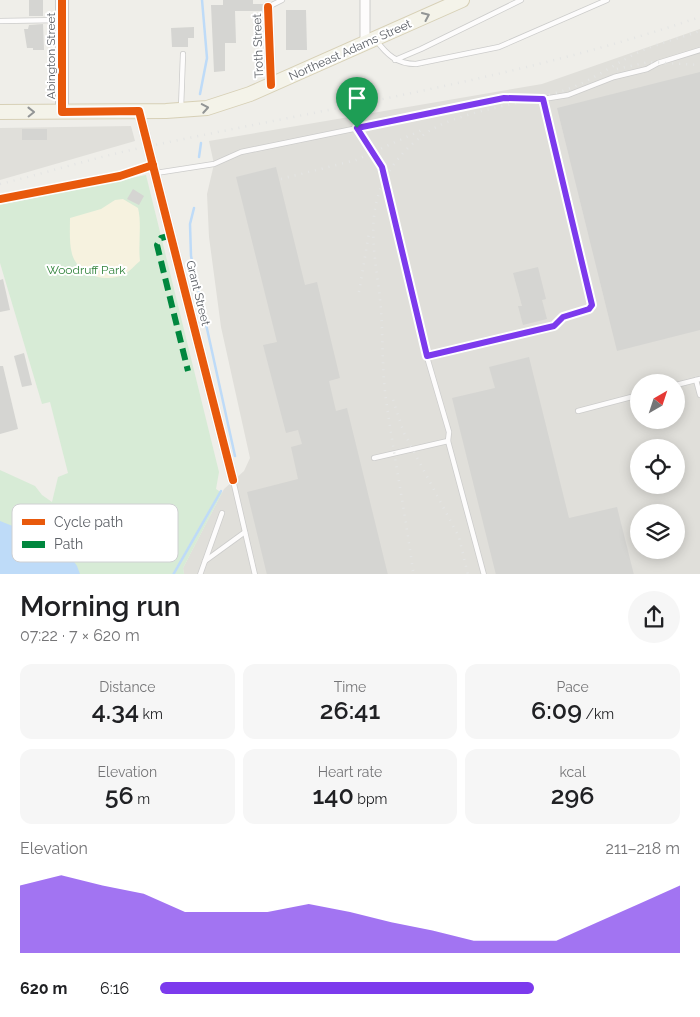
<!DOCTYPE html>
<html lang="en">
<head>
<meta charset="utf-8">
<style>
	body { margin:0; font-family:Raleway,sans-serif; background:#f6f6f6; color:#202124; height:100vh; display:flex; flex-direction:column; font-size:19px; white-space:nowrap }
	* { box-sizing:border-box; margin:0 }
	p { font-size:16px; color:#757577 }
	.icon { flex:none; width:28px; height:28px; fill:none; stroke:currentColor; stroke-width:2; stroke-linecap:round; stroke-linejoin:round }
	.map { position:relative; height:574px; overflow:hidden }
	.drawer { display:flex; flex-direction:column; background:#fff; flex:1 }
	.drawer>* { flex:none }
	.needle { width:32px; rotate:39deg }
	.tools { position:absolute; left:630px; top:374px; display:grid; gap:10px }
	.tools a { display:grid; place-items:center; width:55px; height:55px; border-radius:50%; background:#fff; box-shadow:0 2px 12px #0003; font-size:25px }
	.pin { position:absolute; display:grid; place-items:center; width:42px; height:42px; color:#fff; margin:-51px -21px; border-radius:50% 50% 50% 0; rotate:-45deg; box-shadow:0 0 5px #0007 }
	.pin .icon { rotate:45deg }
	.round { display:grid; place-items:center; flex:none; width:52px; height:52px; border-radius:26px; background:#f6f6f6 }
	.headline { display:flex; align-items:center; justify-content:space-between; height:85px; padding:0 20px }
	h1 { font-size:28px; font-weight:600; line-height:38px }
	.figures { display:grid; grid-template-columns:repeat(3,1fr); gap:8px; height:85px; padding:5px 20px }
	.figures div { display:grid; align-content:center; border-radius:12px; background:#f6f6f6; text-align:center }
	.figures b { font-size:25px; font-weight:600 }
	.figures small { font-size:14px; font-weight:400 }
	.figures p { font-size:14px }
	.chart { height:140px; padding:10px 20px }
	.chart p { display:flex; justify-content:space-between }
	.chart svg { width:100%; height:90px; margin-top:5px; fill:#7c3aed; opacity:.7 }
	ul { padding:0 20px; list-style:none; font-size:16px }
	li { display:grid; grid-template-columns:80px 60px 1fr; align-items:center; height:38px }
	li i { height:12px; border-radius:6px; background:#7c3aed }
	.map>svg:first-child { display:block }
	.industrial { fill:#e0dfda; fill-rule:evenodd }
	.green { fill:#d7ebd6 }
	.sand { fill:#f6f2df }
	.water { fill:#bedbf8 }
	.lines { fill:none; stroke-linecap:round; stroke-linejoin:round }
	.stream { stroke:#bedbf8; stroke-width:2.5 }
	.building { fill:#d5d5d2 }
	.lane-casing { stroke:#cccccb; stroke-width:6 }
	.street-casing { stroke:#cccccb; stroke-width:11 }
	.secondary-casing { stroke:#cbcbca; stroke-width:14 }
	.primary-casing { stroke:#d7d0b6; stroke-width:16 }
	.lane { stroke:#fdfcfc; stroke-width:4.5 }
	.street { stroke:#fdfcfc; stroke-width:9 }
	.secondary { stroke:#fdfcfc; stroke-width:12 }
	.primary { stroke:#f4f3e9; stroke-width:14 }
	.rail { stroke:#e4e5e4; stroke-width:2.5; stroke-dasharray:1 6; stroke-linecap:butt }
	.quiet { stroke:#00873e; stroke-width:6; stroke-dasharray:12 6; stroke-linecap:butt }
	.cycleway-casing { stroke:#fff; stroke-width:11 }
	.cycleway { stroke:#e8590c; stroke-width:8 }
	.oneway { stroke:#929595 }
	.route-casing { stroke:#fff; stroke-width:10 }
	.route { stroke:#7c3aed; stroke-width:6 }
	.labels { text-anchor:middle; stroke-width:4; stroke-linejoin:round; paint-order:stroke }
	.street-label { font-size:12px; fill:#5e6268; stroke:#fff }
	.park-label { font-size:12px; fill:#31833b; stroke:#fff }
	.key { fill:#fff; stroke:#cfd0d2; stroke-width:1 }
	.key-label { font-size:14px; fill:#5e6268 }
</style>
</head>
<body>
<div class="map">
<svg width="700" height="575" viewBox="0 0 700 575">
	<rect width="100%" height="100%" fill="#efeee9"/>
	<g class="industrial">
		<path d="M700 29V574L184 575 183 568 224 489 244 471 250 458 221 327 209 237 207 194 214 164 209 141 542 84ZM639 382H676V420H639ZM639 448H676V485H639ZM639 512H676V550H639Z"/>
		<path d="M131 126 135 141 0 180V128Z"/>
	</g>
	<path class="green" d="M146 175 219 472 216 489 222 493 183 568 184 574H74L0 524V470L35 486 42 495 52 502 58 477 68 473 50 402 42 404 0 263V205Z"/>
	<path class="sand" d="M123 199 138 208C142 224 138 244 140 261 135 265 130 271 125 274 106 284 78 275 72 254 69 243 70 229 70 218L101 209 115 200Z"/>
	<path class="water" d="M0 521 63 546 77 566 80 574H0Z"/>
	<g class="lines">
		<g class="stream">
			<path d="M200 94 207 58 202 0"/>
			<path d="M199 157 201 143"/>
			<path d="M194 208 190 224 191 256 235 456"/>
			<path d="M173 575 221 491"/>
		</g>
	</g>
	<g class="building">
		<rect x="29" y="0" width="14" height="16"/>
		<path d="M223 0H253V4H263L262 11H235L236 43H225V71L214 72 211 5H223Z"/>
		<path d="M286 10H306L307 50H286Z"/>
		<path d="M43 24 44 50H33V48H27L24 29H28L29 25Z"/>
		<path d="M194 27V38H188V47H172L171 28Z"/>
		<path d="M700 72V330L617 351 557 108Z"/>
		<rect x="22" y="129" width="25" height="11"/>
		<path d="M276 167 305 285 317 282 340 378 329 381 336 411 347 408 388 575H267L247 492 298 479 291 447 302 444 298 430 286 433 263 345 277 342 236 177Z"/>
		<path d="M133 189 144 196 139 205 127 199Z"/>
		<path d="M538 267 546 299 542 300 547 319 523 325 518 306H522L513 273Z"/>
		<path d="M3 279 10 310 0 312V280Z"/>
		<path d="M24 353 32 385 22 387 14 356Z"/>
		<path d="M529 357 569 518 617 507 634 575H496L452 398 495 388 489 367Z"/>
		<path d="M0 366H3L18 429 0 434Z"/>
	</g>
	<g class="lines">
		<defs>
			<g id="lane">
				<path d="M268 7 282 0"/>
				<path d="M0 21 61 20"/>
				<path d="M376 40C387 55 397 64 416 64L499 47 607 0"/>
				<path d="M395 60 421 49 521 0"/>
				<path d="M181 108 183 54"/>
				<path d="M357 128 382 167 427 357 554 327 563 317 589 309 592 305 543 99"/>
				<path d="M156 173 214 164 241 152 504 98 543 99 568 95 614 77 647 69 658 63 700 50"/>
				<path d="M0 199 120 176 153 165"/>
				<path d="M696 380 700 395"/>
				<path d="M676 385 700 379"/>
				<path d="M578 411 639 395"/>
				<path d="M448 441 484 575"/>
				<path d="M374 458 448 441 449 432 427 357"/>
				<path d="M233 480 255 575"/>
				<path d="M205 561 245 532"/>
				<path d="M200 575 222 513"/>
			</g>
			<g id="street">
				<path d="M365 0V43"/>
				<path d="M268 7 271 85"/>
				<path d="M139 111 233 480"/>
			</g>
			<path id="secondary" d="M62 112V0"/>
			<path id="primary" d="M0 112 166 111 207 108 250 94 462 0"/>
		</defs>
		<use href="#lane" class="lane-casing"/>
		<use href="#street" class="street-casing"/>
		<use href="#secondary" class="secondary-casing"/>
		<use href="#primary" class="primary-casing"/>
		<use href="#lane" class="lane"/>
		<use href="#street" class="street"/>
		<use href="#secondary" class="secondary"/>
		<use href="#primary" class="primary"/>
		<g class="rail">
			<path d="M617 69 649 62 700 65"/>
			<path d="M281 179 356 160 424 129"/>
			<path d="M0 184C50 172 99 156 150 146 334 107 521 78 700 17"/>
			<path d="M359 292 369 233"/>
			<path d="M393 400 404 433 459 537 468 575"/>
			<path d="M413 571C405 511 393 452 385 392 382 364 383 336 381 309 378 271 367 233 378 196 385 172 402 151 422 136 455 110 524 105 565 90 592 81 614 64 639 52 659 43 680 38 700 31"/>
		</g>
		<path class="quiet" d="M172 235 161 238 157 245 188 371"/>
		<defs>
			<g id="cycleway">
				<path d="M62 0V112L139 111 233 480"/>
				<path d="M268 7 271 85"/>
				<path d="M0 199 120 176 153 165"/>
			</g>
		</defs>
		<use href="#cycleway" class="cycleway-casing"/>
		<use href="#cycleway" class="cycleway"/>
	</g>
	<defs><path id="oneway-chevron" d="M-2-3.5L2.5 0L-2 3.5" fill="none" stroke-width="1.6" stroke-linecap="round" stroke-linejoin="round" transform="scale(1.25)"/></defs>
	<g class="oneway">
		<use href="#oneway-chevron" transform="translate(426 16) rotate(-24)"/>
		<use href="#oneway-chevron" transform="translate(205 108) rotate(-10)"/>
		<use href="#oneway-chevron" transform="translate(31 112) rotate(-1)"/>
	</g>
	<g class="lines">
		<defs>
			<path id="route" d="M504 98 543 99 592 305 589 309 563 317 554 326 427 356 382 167 357 128Z"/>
		</defs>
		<use href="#route" class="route-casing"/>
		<use href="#route" class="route"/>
	</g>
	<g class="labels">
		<g class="street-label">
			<text transform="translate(258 46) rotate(-92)" y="4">Troth Street</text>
			<text transform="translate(350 50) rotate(-24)" y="4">Northeast Adams Street</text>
			<text transform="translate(51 56) rotate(-90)" y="4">Abington Street</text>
			<text transform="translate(198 293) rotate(76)" y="4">Grant Street</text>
		</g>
		<g class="park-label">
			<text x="86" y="274">Woodruff Park</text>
		</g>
	</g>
	<rect x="12" y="504" width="166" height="58" rx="8" class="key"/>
	<rect x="22" y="519" width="23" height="6" fill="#e8590c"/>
	<rect x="22" y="541" width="23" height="7" fill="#00873e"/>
	<g class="key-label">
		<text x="54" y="527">Cycle path</text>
		<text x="54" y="549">Path</text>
	</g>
</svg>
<div class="tools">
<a><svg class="needle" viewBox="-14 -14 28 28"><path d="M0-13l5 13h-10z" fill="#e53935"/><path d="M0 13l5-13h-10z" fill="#757577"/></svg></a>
<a><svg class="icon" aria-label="locate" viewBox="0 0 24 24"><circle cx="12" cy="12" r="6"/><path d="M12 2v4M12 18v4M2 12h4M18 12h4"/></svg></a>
<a><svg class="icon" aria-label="layers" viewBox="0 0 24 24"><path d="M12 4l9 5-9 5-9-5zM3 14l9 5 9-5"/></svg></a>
</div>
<div class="pin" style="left:357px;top:128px;background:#1e9e55"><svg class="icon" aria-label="arrive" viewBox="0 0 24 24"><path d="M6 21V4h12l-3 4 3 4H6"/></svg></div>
</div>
<section class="drawer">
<div class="headline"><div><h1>Morning run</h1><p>07:22 · 7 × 620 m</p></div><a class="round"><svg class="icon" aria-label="share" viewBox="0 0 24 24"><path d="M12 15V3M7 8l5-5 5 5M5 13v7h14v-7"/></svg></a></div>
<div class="figures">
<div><p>Distance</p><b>4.34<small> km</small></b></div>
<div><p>Time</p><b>26:41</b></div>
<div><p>Pace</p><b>6:09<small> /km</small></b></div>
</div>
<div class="figures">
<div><p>Elevation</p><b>56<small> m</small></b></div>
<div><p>Heart rate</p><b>140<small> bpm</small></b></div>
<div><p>kcal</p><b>296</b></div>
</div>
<div class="chart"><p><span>Elevation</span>211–218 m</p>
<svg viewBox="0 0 160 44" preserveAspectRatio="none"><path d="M0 44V11L10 6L20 11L30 15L40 24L50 24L60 24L70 20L80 24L90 29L100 33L110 38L120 38L130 38L140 29L150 20L160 11V44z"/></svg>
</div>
<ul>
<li><b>620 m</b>6:16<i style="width:72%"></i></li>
</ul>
</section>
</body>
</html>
